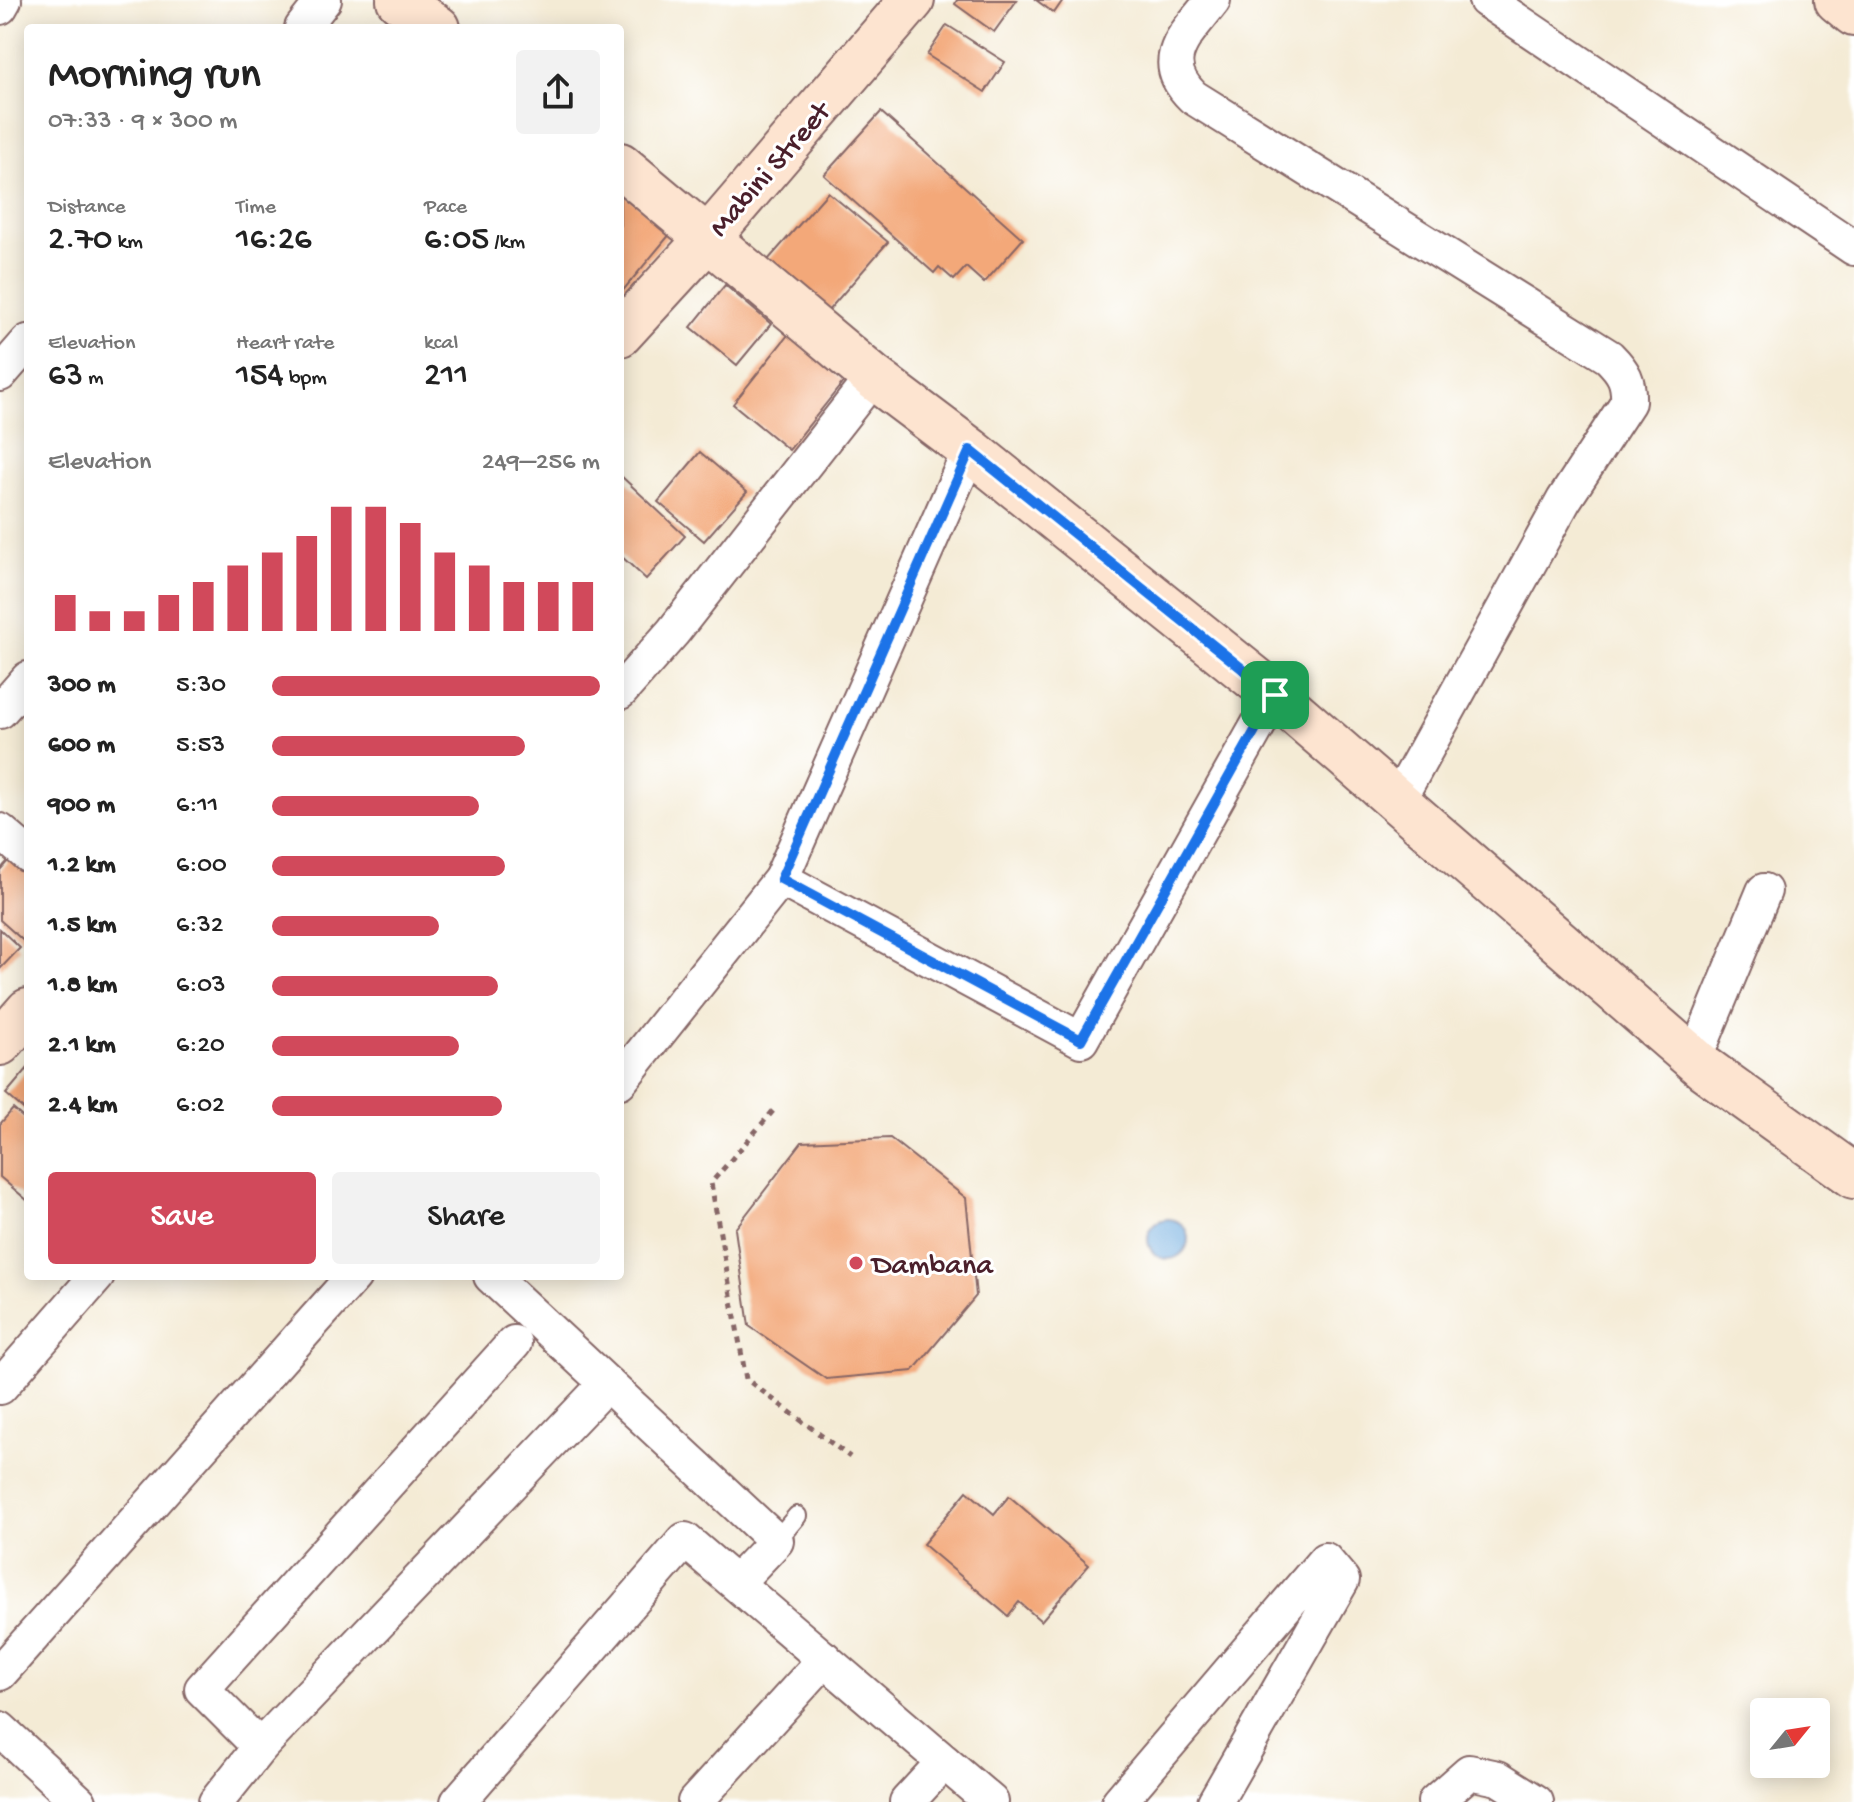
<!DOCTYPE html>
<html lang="en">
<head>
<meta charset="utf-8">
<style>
	body { margin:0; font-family:"Gochi Hand",sans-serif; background:#f2f2f2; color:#222; height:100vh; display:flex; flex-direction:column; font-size:30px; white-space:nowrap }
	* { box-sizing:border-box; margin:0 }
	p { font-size:26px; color:#767676 }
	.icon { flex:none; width:44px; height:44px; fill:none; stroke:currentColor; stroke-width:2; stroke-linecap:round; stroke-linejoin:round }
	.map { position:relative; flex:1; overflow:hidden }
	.side { position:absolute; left:24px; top:24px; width:600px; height:1256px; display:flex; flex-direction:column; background:#fff; border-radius:8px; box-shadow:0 4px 20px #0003 }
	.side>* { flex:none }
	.needle { width:52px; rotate:60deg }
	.tools { position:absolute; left:1750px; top:1698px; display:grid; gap:16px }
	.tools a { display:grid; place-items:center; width:80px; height:80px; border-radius:8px; background:#fff; box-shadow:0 4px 20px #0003; font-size:40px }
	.pin { position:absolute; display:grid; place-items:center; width:68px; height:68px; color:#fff; margin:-34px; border-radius:16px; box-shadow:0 4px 12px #0006 }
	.round { display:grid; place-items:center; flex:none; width:84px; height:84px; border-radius:8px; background:#f2f2f2 }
	.headline { display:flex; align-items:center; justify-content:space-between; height:136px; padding:0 24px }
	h1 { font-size:44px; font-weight:600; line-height:60px }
	.figures { display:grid; grid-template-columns:repeat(3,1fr); gap:12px; height:136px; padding:8px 24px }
	.figures div { display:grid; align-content:center }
	.figures b { font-size:34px; font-weight:600 }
	.figures small { font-size:22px; font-weight:400 }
	.figures p { font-size:22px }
	.chart { height:224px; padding:16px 24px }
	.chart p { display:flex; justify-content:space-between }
	.chart svg { width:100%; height:144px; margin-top:8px; stroke:#d1495b; stroke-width:6 }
	.button { display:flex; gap:16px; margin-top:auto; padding:16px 24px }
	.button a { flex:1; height:92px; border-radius:8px; background:#d1495b; color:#fff; font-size:32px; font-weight:600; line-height:92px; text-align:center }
	.button a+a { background:#f2f2f2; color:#222 }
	ul { padding:0 24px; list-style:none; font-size:26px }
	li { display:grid; grid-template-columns:128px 96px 1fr; align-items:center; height:60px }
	li i { height:20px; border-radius:10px; background:#d1495b }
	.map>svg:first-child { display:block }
	.water { fill:#6ba9dd; stroke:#5a6484; stroke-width:2 }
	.building { fill:#f3a879 }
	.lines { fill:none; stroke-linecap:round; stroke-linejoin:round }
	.lane-casing { stroke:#866666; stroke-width:22 }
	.street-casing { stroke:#866666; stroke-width:38 }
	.secondary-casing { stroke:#866666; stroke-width:48 }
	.path { stroke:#866666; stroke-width:5; stroke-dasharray:6 6; stroke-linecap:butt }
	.lane { stroke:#fff; stroke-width:18 }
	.street { stroke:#fff; stroke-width:34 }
	.secondary { stroke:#fde4d0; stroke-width:44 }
	.route-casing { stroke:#fff; stroke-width:16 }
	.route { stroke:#1a73e8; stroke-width:10 }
	.poi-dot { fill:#d1495b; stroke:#fff; stroke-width:3 }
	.labels { text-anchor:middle; stroke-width:6; stroke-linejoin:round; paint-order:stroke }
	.street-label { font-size:30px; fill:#4a1f2b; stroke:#fff }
	.poi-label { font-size:30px; fill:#4a1f2b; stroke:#fff; text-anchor:start }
</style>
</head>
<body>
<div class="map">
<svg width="1854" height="1802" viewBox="0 0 1854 1802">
	<rect width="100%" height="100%" fill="#fff"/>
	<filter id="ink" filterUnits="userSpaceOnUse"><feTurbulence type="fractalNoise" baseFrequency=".0125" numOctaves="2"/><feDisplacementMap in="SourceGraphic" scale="16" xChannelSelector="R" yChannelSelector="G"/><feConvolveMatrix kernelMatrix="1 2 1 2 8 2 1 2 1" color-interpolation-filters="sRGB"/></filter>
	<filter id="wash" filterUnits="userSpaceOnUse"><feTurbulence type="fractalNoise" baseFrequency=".006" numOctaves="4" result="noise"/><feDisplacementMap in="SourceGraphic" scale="32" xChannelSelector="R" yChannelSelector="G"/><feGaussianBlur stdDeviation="1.8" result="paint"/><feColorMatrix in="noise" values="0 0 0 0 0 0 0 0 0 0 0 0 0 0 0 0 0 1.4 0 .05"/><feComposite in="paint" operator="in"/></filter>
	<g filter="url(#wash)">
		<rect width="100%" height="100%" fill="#f4ebd5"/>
		<circle class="water" cx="1168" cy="1239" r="20"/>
		<g id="blocks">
			<g class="building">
				<path d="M957 0H1017L994 32 955 4Z"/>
				<path d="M1036 0H1063L1054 13Z"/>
				<path d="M947 25 1005 62 985 92 927 55Z"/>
				<path d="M881 112 1023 239 984 283 966 267 954 280 939 267 934 273 824 175Z"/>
				<path d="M620 190 671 233 620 294Z"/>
				<path d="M828 192 888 242 827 312 768 260Z"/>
				<path d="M725 285 771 324 737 365 691 327Z"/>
				<path d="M788 335 844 381 789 450 733 404Z"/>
				<path d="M700 452 747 492 704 541 658 502Z"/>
				<path d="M620 475 685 536 646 579 620 555Z"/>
				<path d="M16 852 28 863V945L0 920V870Z"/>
				<path d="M0 929 20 948 0 969Z"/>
				<path d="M28 1068V1113L6 1094Z"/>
				<path d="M13 1109 28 1122V1201L0 1177V1124Z"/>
				<path d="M890 1138 966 1198 976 1296 913 1371 826 1379 749 1326 735 1229 802 1142Z"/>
				<path d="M967 1491 994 1514 1009 1496 1089 1565 1041 1621 1019 1602 1008 1616 923 1544Z"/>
			</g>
		</g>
	</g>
	<g filter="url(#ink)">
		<use href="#blocks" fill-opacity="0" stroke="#866666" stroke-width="2"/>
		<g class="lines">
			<defs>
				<path id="lane" d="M776 1541 797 1516"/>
				<g id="street">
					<path d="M1213 0C1188 33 1154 59 1193 97L1609 357C1624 372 1629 381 1628 402L1564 500 1397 802"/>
					<path d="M1486 0 1854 248"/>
					<path d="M0 7 4 0"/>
					<path d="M302 28 324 0"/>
					<path d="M0 374 28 342"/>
					<path d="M620 692 673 632 873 377"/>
					<path d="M0 711 28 679"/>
					<path d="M0 831 28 855"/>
					<path d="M781 879 1081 1040 1275 695"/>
					<path d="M1694 1060 1764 891"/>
					<path d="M620 1081 781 879 970 450"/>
					<path d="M491 1276 776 1541 736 1583"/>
					<path d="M0 1387 97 1276"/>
					<path d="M0 1673 354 1276"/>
					<path d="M0 1729 79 1802"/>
					<path d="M260 1747 202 1689 514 1343"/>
					<path d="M216 1802 260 1747 606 1384"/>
					<path d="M458 1802 685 1540 991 1802"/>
					<path d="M695 1802 825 1659"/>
					<path d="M907 1802 944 1762"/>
					<path d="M1119 1802 1325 1560 1342 1580 1215 1802"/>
					<path d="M1435 1802 1469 1772 1498 1778 1536 1802"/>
				</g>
				<g id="secondary">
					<path d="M399 0 438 28"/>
					<path d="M1837 0 1854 14"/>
					<path d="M620 165 873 377 970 450 1275 695 1704 1068 1854 1176"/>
					<path d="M620 334 709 237 912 0"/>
					<path d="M0 1043 28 1011"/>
				</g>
			</defs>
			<use href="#lane" class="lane-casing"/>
			<use href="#street" class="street-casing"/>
			<use href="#secondary" class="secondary-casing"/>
			<path class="path" d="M773 1111 711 1183 746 1379 850 1457"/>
			<use href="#lane" class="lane"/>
			<use href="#street" class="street"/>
			<use href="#secondary" class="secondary"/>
		</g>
	</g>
	<g class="lines" filter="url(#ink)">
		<defs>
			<path id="route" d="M970 450 1275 695 1081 1040 781 879Z"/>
		</defs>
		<use href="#route" class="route-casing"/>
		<use href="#route" class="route"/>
	</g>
	<circle class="poi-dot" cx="856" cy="1263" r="8"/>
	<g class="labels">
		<g class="street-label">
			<text transform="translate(768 168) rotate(-49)" y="10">Mabini Street</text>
		</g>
		<g class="poi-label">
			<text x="872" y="1273">Dambana</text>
		</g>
	</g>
</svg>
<div class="tools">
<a><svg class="needle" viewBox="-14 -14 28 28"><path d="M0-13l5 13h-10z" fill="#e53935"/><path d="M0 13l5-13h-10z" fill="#767676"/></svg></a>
</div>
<div class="pin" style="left:1275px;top:695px;background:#1e9e55"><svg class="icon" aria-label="arrive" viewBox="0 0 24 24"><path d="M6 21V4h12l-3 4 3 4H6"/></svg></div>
<section class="side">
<div class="headline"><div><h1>Morning run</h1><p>07:33 · 9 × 300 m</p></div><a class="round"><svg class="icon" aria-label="share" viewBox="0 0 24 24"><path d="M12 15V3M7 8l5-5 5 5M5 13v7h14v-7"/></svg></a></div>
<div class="figures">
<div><p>Distance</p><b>2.70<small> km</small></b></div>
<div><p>Time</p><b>16:26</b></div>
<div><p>Pace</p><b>6:05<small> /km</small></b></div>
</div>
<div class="figures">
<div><p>Elevation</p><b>63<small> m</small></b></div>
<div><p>Heart rate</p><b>154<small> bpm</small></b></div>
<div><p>kcal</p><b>211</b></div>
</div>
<div class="chart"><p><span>Elevation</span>249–256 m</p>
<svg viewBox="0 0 160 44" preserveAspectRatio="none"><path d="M5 44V33M15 44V38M25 44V38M35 44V33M45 44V29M55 44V24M65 44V20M75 44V15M85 44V6M95 44V6M105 44V11M115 44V20M125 44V24M135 44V29M145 44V29M155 44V29"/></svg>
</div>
<ul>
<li><b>300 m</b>5:30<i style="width:100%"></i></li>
<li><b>600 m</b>5:53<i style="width:77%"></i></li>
<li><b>900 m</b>6:11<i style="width:63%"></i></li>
<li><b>1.2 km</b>6:00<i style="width:71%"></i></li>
<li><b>1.5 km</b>6:32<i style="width:51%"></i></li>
<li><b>1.8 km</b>6:03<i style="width:69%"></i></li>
<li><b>2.1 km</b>6:20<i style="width:57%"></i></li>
<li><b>2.4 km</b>6:02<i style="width:70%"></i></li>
</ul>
<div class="button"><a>Save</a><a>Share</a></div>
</section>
</div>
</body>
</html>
